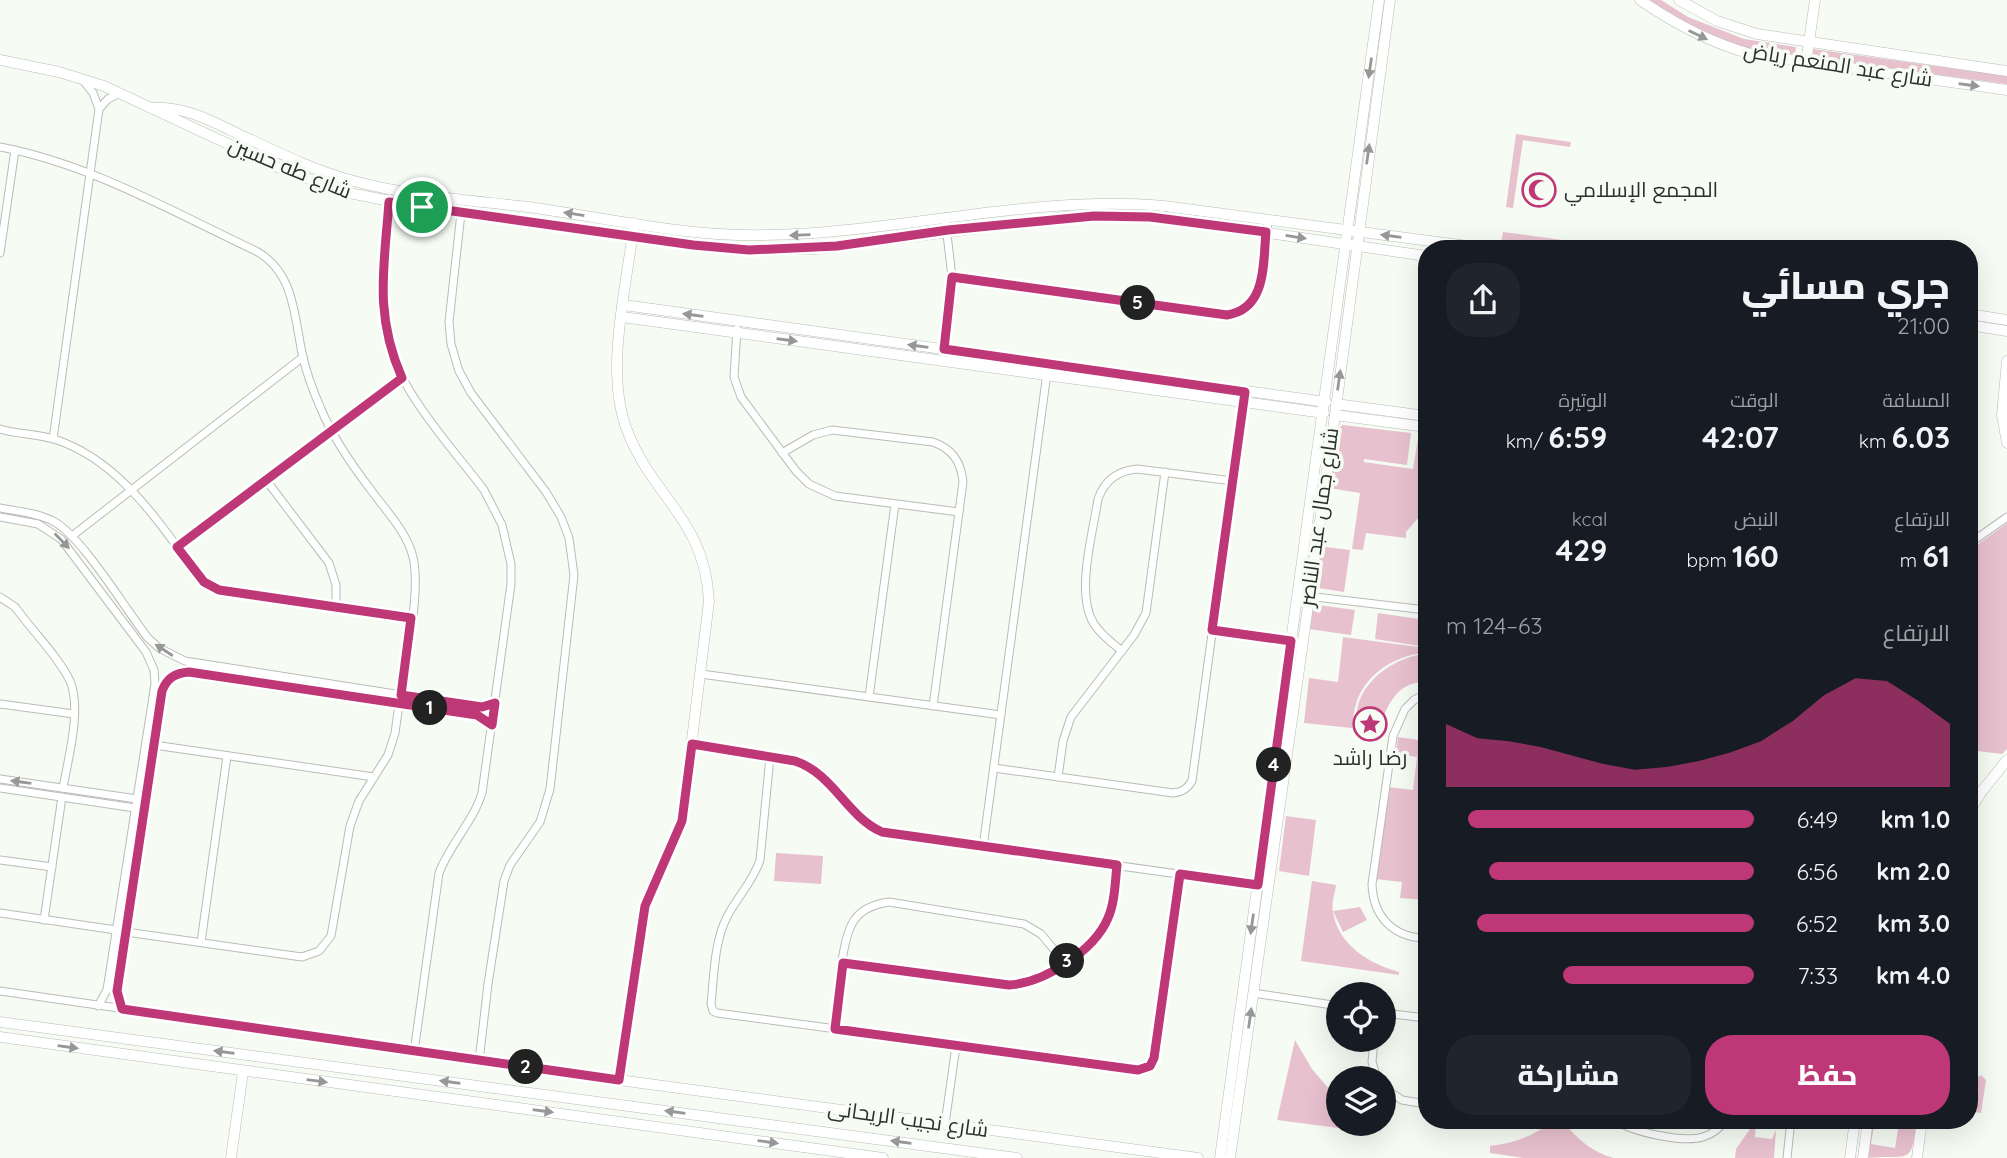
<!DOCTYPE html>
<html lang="ar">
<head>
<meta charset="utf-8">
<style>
	body { margin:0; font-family:Quicksand,Cairo,sans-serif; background:#20242c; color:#f1f3f6; direction:rtl; height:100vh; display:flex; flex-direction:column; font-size:26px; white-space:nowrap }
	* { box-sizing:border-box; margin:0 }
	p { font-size:23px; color:#9ea1a6 }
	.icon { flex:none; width:38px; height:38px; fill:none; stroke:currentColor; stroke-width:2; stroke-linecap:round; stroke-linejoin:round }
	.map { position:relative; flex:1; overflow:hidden; direction:ltr }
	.sheet { position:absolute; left:1418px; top:240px; width:560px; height:889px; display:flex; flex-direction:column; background:#171b24; border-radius:28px; box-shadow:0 7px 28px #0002; direction:rtl }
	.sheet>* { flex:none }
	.tools { position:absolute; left:1326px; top:982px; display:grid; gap:14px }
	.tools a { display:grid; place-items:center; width:70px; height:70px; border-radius:50%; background:#171b24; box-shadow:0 7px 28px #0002; font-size:35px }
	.pin { position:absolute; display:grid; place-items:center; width:60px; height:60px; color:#fff; margin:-30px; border:4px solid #fff; border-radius:50%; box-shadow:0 2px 7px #0007 }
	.km { position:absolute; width:35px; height:35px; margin:-18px; border-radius:50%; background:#222; color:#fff; font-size:19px; line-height:35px; text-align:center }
	.round { display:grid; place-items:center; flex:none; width:74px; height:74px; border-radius:28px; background:#20242c }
	.summary { display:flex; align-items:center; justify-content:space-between; height:119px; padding:0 28px }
	h1 { font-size:38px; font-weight:800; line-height:52px }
	.metrics { display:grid; grid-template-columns:repeat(3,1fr); gap:10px; height:119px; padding:7px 28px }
	.metrics div { display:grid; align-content:center }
	.metrics b { font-size:30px; font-weight:800 }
	.metrics small { font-size:19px; font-weight:400 }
	.metrics p { font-size:19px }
	.chart { height:196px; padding:14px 28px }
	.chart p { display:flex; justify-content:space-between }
	.chart svg { width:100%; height:126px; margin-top:7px; fill:#be3777; opacity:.7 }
	.primary-button { display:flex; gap:14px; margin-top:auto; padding:14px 28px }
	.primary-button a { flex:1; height:80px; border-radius:28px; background:#be3777; color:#fff; font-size:28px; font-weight:800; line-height:80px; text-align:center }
	.primary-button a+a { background:#20242c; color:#f1f3f6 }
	ul { padding:0 28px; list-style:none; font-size:23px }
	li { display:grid; grid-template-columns:112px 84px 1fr; align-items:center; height:52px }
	li i { height:18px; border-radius:9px; background:#be3777 }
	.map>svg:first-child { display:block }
	.green { fill:#e8c1cf }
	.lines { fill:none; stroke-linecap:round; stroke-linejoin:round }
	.street-casing { stroke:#b8bdb6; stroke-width:9 }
	.secondary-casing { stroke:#b8bdb6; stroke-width:11 }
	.street { stroke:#fff; stroke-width:7 }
	.secondary { stroke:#fff; stroke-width:10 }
	.oneway { fill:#969796 }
	.route-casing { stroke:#fff; stroke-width:14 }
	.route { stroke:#be3777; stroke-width:9 }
	.labels { text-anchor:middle; stroke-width:7; stroke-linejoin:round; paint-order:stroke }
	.street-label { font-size:21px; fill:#2d2f2c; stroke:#f6fcf4 }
	.poi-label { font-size:21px; fill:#2d2f2c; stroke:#f6fcf4; text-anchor:start }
</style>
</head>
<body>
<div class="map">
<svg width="2007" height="1158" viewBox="0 0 2007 1158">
	<rect width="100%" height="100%" fill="#f6fcf4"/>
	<g class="green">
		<path d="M1650 0H1661L1688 17 1744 39 1796 47 1795 56C1778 53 1761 52 1745 48 1711 39 1679 19 1650 0Z"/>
		<path d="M1813 49 2007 76V84L1811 58Z"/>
		<path d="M1516 134 1571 142 1570 147 1523 140 1513 208 1506 207Z"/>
		<path d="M1503 232 1562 240 1561 248 1501 243Z"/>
		<path d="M1343 425 1411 433 1407 465 1364 459V462L1413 469 1418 439 1426 440V509L1406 532V538L1366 533 1363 550 1352 549 1360 493 1329 488 1336 430Z"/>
		<path d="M2007 523V749L2002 754 1969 750V551Z"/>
		<path d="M1318 546 1350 550 1344 592 1318 588 1314 582Z"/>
		<path d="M1311 604 1355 610 1351 635 1308 629Z"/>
		<path d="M1378 613 1426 620V647L1375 639Z"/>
		<path d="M1343 637 1426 648 1425 653C1396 655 1367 673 1357 701 1354 709 1353 719 1352 728L1304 723 1309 678 1338 682Z"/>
		<path d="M1426 654V682C1397 681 1384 708 1380 732L1354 728C1355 721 1356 713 1358 705 1366 677 1398 656 1426 654Z"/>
		<path d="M1421 727 1426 728V900L1400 898 1402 882 1375 879 1388 787 1413 790 1417 757 1396 754 1398 737 1419 740Z"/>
		<path d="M1286 816 1316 820 1309 876 1279 871Z"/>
		<path d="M776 853 823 856 821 884 774 881Z"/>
		<path d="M1312 881 1336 885C1335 893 1331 904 1333 912 1338 945 1370 964 1399 972V975L1301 961Z"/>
		<path d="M1360 907 1367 920 1343 932 1333 911Z"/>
		<path d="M1295 1040 1312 1069 1339 1101V1124H1361L1369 1132 1277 1120Z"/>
		<path d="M1972 1074 1975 1079 1981 1075 1986 1080 1981 1113 1969 1111V1076Z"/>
		<path d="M1554 1120H1562C1576 1138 1591 1152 1614 1158H1524L1490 1153V1146C1515 1143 1534 1136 1554 1120Z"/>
		<path d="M1870 1120H1875L1871 1144 1895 1148 1899 1123 1916 1126C1911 1158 1912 1157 1881 1157 1876 1157 1870 1158 1864 1158Z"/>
		<path d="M1755 1122 1768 1124V1126L1756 1125 1755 1137 1772 1139 1776 1130 1774 1158H1735L1736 1149Z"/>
	</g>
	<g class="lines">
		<defs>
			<g id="street">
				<path d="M99 109 108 99 120 93"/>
				<path d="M0 147C90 164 173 212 256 251 294 272 294 314 302 353 306 372 313 391 321 409 333 438 351 464 371 490 386 511 407 532 413 557 421 591 406 658 401 695"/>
				<path d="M389 202C386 239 380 278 383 315 389 383 445 438 484 490L502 525 511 564V584L482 793C473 822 450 844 439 873L414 1052"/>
				<path d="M461 213 449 322 451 344 459 371 471 393 546 492 561 517 569 538 574 575 550 789 540 822 510 865 504 881 488 984 479 1061"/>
				<path d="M0 253 15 150"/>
				<path d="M952 277 1227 315C1269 309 1264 253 1268 220"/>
				<path d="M737 329 734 377 741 397 796 471 809 484 835 496 959 512"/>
				<path d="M944 349 952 277 945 217"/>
				<path d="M0 429C18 434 36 434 54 439 120 460 159 523 198 575L204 582 219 590 411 618"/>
				<path d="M53 439 99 109 93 93 83 80"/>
				<path d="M782 453 813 435 832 430 933 442C952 449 961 461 963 482L933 706"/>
				<path d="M266 480 329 563 336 585V607"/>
				<path d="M0 508C17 511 37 513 53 521 81 535 126 610 148 638L159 648 185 661 478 707H487L495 703"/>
				<path d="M0 517 38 524 61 539 146 652 154 670 155 684 107 990 98 1006"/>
				<path d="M72 536 303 357"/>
				<path d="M1969 544 2007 517"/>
				<path d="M177 547 402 378"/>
				<path d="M1307 596 1426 610"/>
				<path d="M0 597 15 607 22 616C37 636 59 658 70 681 82 709 68 759 63 788"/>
				<path d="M1212 630 1291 641"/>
				<path d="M1122 651C1112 643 1101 635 1094 624 1075 594 1093 533 1098 499 1105 480 1117 471 1137 469L1233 481"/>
				<path d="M701 674 1001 715"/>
				<path d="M1426 694 1414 700 1405 709 1393 736 1372 884C1373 917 1394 938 1426 938"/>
				<path d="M869 697 895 504"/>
				<path d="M0 704 74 714"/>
				<path d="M692 744 795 761C837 775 848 823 891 834L1257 885"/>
				<path d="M154 745 374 777"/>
				<path d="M770 757 760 860C753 882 737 897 727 917 714 942 714 976 711 1004L713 1011 717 1013 1142 1070 1150 1066 1154 1058 1180 874"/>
				<path d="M994 768 1173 793C1182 792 1187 789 1192 781L1244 398"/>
				<path d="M1058 777 1063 741 1071 717 1134 635 1146 613 1165 472"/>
				<path d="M0 779 137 799"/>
				<path d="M0 788 135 808"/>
				<path d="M983 847 1047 373"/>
				<path d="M0 860 52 867"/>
				<path d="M0 913 116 930"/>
				<path d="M44 920 62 797"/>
				<path d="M126 932 302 957 319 951 331 936 350 826 359 801 388 755 395 733 399 704"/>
				<path d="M201 942 227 756"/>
				<path d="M843 963 1009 985 1037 980 1055 971 1099 934 1112 907 1117 865"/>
				<path d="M0 991 619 1080"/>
				<path d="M1253 993 1339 1006"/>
				<path d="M122 1009 117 991 162 691C167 678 175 673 189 672L477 715 492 725"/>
				<path d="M1384 1013 1426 1018"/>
				<path d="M835 1029C838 1004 840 938 855 919 863 908 875 904 889 902L1024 924 1041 934 1065 963"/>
				<path d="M1374 1040 1372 1062 1377 1078"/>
				<path d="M1384 1088 1402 1100 1426 1104"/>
				<path d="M1615 1120C1632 1132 1683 1143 1703 1137 1713 1134 1720 1128 1725 1120"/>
				<path d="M945 1124 956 1046"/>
				<path d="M1787 1158 1791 1120"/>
			</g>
			<g id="secondary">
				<path d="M1640 0C1675 24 1710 43 1751 54L2007 90"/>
				<path d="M1679 0 1717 21 1757 34 2007 71"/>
				<path d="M0 60 59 72 104 86 286 171 349 193 422 207 693 245 749 250 815 249 1066 217 1122 215 1179 220 1426 256"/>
				<path d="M1806 63 1815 0"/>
				<path d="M153 108C188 106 217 124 247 138 281 154 314 170 350 180 408 196 468 200 528 207 580 214 632 225 685 231 846 251 1003 192 1164 206L1483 248"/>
				<path d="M634 223C627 286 604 371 627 430 652 497 705 519 709 601L682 821 645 907 619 1080 1198 1158"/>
				<path d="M624 305 1326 402"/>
				<path d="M1969 314 2007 320"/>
				<path d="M622 317 1324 413"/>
				<path d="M1969 325 2007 331"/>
				<path d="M2007 361 2002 415 2007 443"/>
				<path d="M1336 404 1426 416"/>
				<path d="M1335 415 1426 427"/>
				<path d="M1969 812 1982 791 2007 760"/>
				<path d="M0 1022 1017 1158"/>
				<path d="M0 1037 883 1158"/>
				<path d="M231 1158 243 1072"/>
				<path d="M1220 1158 1379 0"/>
				<path d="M1230 1158 1335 415 1390 0"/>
				<path d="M1850 1158 1855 1120"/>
				<path d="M1863 1158 1868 1120"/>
				<path d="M1917 1158 1922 1120"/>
			</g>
		</defs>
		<use href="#street" class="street-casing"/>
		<use href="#secondary" class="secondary-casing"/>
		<use href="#street" class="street"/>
		<use href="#secondary" class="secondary"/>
	</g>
	<defs><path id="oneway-solid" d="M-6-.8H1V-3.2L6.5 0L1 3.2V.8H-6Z" transform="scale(1.75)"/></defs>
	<g class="oneway">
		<use href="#oneway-solid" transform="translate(1698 35) rotate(26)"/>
		<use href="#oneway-solid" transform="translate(1370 68) rotate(98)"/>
		<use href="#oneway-solid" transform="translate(1969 85) rotate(8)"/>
		<use href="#oneway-solid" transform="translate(1368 154) rotate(-82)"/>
		<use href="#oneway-solid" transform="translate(574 214) rotate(-171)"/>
		<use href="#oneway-solid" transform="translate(800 235) rotate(178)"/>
		<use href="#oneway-solid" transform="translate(1391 236) rotate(-172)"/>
		<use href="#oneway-solid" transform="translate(1296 237) rotate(9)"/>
		<use href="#oneway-solid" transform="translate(693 315) rotate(-172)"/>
		<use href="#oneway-solid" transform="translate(787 340) rotate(8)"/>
		<use href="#oneway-solid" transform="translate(918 346) rotate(-172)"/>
		<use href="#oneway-solid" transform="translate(1339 380) rotate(-82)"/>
		<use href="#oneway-solid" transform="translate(62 541) rotate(46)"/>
		<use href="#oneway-solid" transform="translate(164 650) rotate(-147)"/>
		<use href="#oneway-solid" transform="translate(21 782) rotate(-172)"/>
		<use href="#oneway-solid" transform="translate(1252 924) rotate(98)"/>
		<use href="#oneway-solid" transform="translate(1250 1018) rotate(-82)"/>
		<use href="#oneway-solid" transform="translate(68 1047) rotate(8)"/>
		<use href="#oneway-solid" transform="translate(224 1052) rotate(-172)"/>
		<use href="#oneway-solid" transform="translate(317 1081) rotate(7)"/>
		<use href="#oneway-solid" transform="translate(450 1082) rotate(-172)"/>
		<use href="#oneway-solid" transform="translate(543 1111) rotate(8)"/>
		<use href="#oneway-solid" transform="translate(675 1112) rotate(-172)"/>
		<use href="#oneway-solid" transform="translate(768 1142) rotate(8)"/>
		<use href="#oneway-solid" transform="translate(901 1142) rotate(-172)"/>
	</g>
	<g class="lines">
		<defs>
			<path id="route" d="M389 202 693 245 749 250 837 246 948 230 1094 216 1150 217 1266 232C1263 263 1267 309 1227 315L952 277 944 349 1245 392 1212 630 1291 641 1258 885 1180 874 1154 1058 1150 1066 1138 1070 835 1029 843 963 1009 985C1044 983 1094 951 1108 918 1115 902 1115 883 1117 865L882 832C846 816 834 774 795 761L692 744 682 821 645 906 619 1080 122 1009 117 991 162 691C167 678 175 673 189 672L477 715 492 725 495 703 482 707 401 695 411 618 219 590 204 582 177 547 402 378C374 314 384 268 389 202Z"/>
		</defs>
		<use href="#route" class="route-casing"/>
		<use href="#route" class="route"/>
	</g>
	<defs>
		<symbol id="mosque-ring" viewBox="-11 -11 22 22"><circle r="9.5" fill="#f6fcf4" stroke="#be3777" stroke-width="1.5"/><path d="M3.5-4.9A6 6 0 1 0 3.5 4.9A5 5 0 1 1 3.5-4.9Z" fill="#be3777"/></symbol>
		<symbol id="sight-ring" viewBox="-11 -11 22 22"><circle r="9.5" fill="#f6fcf4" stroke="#be3777" stroke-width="1.5"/><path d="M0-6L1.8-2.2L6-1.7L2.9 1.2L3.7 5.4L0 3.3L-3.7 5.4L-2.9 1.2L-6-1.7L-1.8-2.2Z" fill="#be3777"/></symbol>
	</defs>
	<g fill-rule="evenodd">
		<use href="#mosque-ring" x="1520" y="171" width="38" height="38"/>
		<use href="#sight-ring" x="1351" y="705" width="38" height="38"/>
	</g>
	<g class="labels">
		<g class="street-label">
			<text transform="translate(1838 65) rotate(9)" y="7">شارع عبد المنعم رياض</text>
			<text transform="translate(290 168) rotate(22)" y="7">شارع طه حسين</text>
			<text transform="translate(1319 517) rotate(-82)" y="7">شارع جمال عبد الناصر</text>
			<text transform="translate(908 1119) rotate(8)" y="7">شارع نجيب الريحانى</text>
		</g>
		<g class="poi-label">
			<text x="1564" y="197">المجمع الإسلامي</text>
			<text x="1370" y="765" text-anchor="middle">رضا راشد</text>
		</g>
	</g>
</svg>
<div class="tools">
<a><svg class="icon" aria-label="locate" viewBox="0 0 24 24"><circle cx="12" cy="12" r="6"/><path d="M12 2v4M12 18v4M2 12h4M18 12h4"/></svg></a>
<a><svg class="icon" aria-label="layers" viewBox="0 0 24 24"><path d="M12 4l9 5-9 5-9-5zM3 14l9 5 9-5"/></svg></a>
</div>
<div class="pin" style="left:422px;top:207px;background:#1e9e55"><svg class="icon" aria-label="arrive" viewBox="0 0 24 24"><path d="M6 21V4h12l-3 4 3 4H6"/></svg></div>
<b class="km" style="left:430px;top:708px">1</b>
<b class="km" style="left:526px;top:1067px">2</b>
<b class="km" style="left:1067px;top:961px">3</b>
<b class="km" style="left:1274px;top:765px">4</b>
<b class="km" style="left:1138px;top:303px">5</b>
<section class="sheet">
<div class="summary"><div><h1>جري مسائي</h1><p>21:00</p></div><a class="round"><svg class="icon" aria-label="share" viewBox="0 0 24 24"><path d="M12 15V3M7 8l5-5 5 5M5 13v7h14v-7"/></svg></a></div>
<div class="metrics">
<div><p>المسافة</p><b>6.03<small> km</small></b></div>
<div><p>الوقت</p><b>42:07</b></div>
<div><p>الوتيرة</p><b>6:59<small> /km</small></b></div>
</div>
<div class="metrics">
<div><p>الارتفاع</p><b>61<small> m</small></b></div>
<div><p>النبض</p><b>160<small> bpm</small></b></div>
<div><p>kcal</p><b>429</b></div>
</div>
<div class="chart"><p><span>الارتفاع</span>63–124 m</p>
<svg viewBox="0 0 160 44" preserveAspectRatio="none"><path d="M0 44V22L10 27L20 28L30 30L40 33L50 36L60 38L70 37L80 35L90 32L100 28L110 21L120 12L130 6L140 7L150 14L160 22V44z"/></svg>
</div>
<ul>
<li><b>1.0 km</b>6:49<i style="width:93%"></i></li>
<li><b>2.0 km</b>6:56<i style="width:86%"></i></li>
<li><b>3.0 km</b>6:52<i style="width:90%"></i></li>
<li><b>4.0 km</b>7:33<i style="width:62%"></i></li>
</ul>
<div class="primary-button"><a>حفظ</a><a>مشاركة</a></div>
</section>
</div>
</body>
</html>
